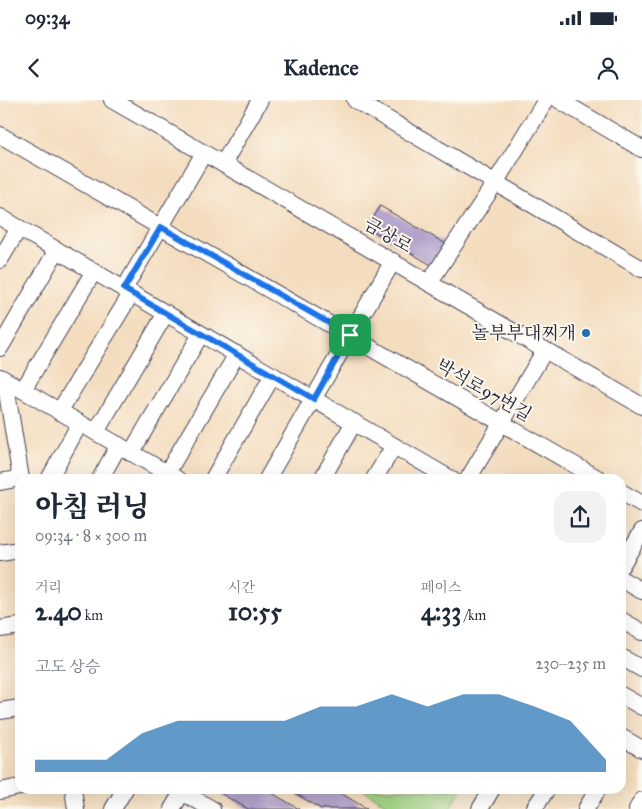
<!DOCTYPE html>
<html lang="ko">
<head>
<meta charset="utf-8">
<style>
	body { margin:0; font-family:"IM FELL Great Primer","Noto Serif KR",serif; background:#f2f2f3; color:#1f2937; height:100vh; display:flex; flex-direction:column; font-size:19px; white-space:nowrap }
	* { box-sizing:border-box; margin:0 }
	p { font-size:16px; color:#747a83 }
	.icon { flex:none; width:28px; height:28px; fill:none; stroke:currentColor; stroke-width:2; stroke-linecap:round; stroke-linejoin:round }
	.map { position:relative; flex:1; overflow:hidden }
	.sheet { position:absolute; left:15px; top:374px; width:611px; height:320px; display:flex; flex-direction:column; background:#fff; border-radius:15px; box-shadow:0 5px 20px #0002 }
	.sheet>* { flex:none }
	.pin { position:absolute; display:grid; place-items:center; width:42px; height:42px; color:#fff; margin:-21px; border-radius:10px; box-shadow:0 2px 8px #0006 }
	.round { display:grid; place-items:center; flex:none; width:52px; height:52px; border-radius:15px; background:#f2f2f3 }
	.summary { display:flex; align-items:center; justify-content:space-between; height:85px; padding:0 20px }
	h1 { font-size:28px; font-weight:800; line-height:38px }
	.metrics { display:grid; grid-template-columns:repeat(3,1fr); gap:8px; height:85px; padding:5px 20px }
	.metrics div { display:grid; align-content:center }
	.metrics b { font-size:25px; font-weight:800 }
	.metrics small { font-size:14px; font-weight:400 }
	.metrics p { font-size:14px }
	.chart { height:140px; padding:10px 20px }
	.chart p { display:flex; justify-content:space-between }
	.chart svg { width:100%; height:90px; margin-top:5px; fill:#1f6fb2; opacity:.7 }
	.status { display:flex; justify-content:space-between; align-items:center; height:35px; padding:0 25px; background:#fff; direction:ltr }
	.status svg { height:14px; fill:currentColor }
	header { display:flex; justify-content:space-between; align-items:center; height:65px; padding:0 20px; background:#fff; font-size:22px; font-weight:800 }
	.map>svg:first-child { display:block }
	.pitch { fill:#a3d685; stroke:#627c60 }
	.building { fill:#b2a2cc }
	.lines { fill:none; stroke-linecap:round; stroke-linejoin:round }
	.minor-casing { stroke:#423e4f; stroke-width:18 }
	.minor { stroke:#fff; stroke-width:16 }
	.route-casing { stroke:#fff; stroke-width:10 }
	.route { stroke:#1a73e8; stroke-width:6 }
	.poi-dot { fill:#1f6fb2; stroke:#fbf7ec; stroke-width:2 }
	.labels { text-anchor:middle; stroke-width:4; stroke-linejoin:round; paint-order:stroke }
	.street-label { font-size:18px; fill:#22223b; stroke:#fbf7ec }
	.poi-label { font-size:18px; fill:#22223b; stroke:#fbf7ec; text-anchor:end }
</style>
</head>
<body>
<div class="status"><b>09:34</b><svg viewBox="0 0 49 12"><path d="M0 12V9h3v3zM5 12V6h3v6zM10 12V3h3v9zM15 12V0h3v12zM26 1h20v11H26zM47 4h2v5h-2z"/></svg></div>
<header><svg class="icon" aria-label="back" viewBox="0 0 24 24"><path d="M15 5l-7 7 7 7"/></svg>Kadence<svg class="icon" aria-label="person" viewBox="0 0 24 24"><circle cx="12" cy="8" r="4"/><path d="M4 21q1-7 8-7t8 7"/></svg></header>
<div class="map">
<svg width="642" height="709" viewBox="0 0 642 709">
	<rect width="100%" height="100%" fill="#fbf7ec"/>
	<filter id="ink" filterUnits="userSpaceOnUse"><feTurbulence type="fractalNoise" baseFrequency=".02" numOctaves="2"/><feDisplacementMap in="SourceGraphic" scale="10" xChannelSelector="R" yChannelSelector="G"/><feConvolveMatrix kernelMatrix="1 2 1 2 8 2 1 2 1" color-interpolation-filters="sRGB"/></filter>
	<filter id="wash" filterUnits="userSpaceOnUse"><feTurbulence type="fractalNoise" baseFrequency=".0096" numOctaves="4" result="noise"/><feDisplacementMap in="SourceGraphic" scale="20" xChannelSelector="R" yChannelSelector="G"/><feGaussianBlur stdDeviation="1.12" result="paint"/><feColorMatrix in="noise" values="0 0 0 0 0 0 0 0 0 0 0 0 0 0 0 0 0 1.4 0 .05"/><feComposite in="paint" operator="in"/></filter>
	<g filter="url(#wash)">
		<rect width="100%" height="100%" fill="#f4ddbf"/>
		<path class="pitch" d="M362 689H462L449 709H394Z"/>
		<g id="blocks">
			<g class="building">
				<path d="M380 106 446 144 433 166 368 128Z"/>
				<path d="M213 689H265L299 709H248Z"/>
				<path d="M288 689H334L367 709H321Z"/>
			</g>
		</g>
	</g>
	<g filter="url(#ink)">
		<use href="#blocks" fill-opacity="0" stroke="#423e4f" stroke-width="1"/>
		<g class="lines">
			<defs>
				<g id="minor">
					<path d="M112 0 642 306"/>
					<path d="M355 0 642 169"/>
					<path d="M559 0 642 49"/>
					<path d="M0 35 599 379"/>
					<path d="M223 64 260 0"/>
					<path d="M0 117 451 379"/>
					<path d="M0 160 19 128"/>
					<path d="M429 183 495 83 546 0"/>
					<path d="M124 189 204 53"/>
					<path d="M0 248 57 150"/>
					<path d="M0 277 177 379"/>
					<path d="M5 280 21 379"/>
					<path d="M23 290 94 171"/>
					<path d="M59 312 131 194"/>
					<path d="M96 332 166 213"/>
					<path d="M131 353 201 234"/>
					<path d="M167 373 237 254"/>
					<path d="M49 379 80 323"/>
					<path d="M100 379 119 345"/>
					<path d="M213 379 273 275"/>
					<path d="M267 379 393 161"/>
					<path d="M322 379 354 322"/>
					<path d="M374 379 394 346"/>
					<path d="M468 379 545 250"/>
					<path d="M0 382 21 378"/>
					<path d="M621 392 642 404"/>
					<path d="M0 453 20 450"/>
					<path d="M621 466 642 431"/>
					<path d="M621 479 642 491"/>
					<path d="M621 520 642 532"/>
					<path d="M0 529 20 526"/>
					<path d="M621 557 642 569"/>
					<path d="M621 595 642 607"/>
					<path d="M0 611 20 608"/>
					<path d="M621 637 642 649"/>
					<path d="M73 689 76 709"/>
					<path d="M0 691 20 687"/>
					<path d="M182 692 212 709"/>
					<path d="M113 709 125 689"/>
					<path d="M172 709 184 689"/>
					<path d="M480 709 492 689"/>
					<path d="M534 709 547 689"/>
					<path d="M586 709 598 689"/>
					<path d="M637 709 642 700"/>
				</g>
			</defs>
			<use href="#minor" class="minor-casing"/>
			<use href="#minor" class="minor"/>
		</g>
	</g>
	<g class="lines" filter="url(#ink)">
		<defs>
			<path id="route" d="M161 127 350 235 314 299 124 189Z"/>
		</defs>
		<use href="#route" class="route-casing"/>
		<use href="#route" class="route"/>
	</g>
	<circle class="poi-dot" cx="586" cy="233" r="5"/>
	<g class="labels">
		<g class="street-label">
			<text transform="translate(388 135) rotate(30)" y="6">금상로</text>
			<text transform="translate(484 290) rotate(30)" y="6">박석로97번길</text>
		</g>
		<g class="poi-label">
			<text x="576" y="239">놀부부대찌개</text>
		</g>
	</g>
</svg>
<div class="pin" style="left:350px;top:235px;background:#1e9e55"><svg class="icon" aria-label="arrive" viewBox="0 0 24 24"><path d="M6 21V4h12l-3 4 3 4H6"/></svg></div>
<section class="sheet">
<div class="summary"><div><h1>아침 러닝</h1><p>09:34 · 8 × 300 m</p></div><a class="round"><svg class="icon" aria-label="share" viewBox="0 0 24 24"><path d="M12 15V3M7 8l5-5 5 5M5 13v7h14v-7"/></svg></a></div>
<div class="metrics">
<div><p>거리</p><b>2.40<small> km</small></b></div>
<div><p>시간</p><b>10:55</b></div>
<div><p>페이스</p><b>4:33<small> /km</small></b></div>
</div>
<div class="chart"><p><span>고도 상승</span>230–235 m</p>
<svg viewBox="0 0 160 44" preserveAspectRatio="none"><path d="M0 44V38L10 38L20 38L30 25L40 19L50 19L60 19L70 19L80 12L90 12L100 6L110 12L120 6L130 6L140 12L150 19L160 38V44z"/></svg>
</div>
</section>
</div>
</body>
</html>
